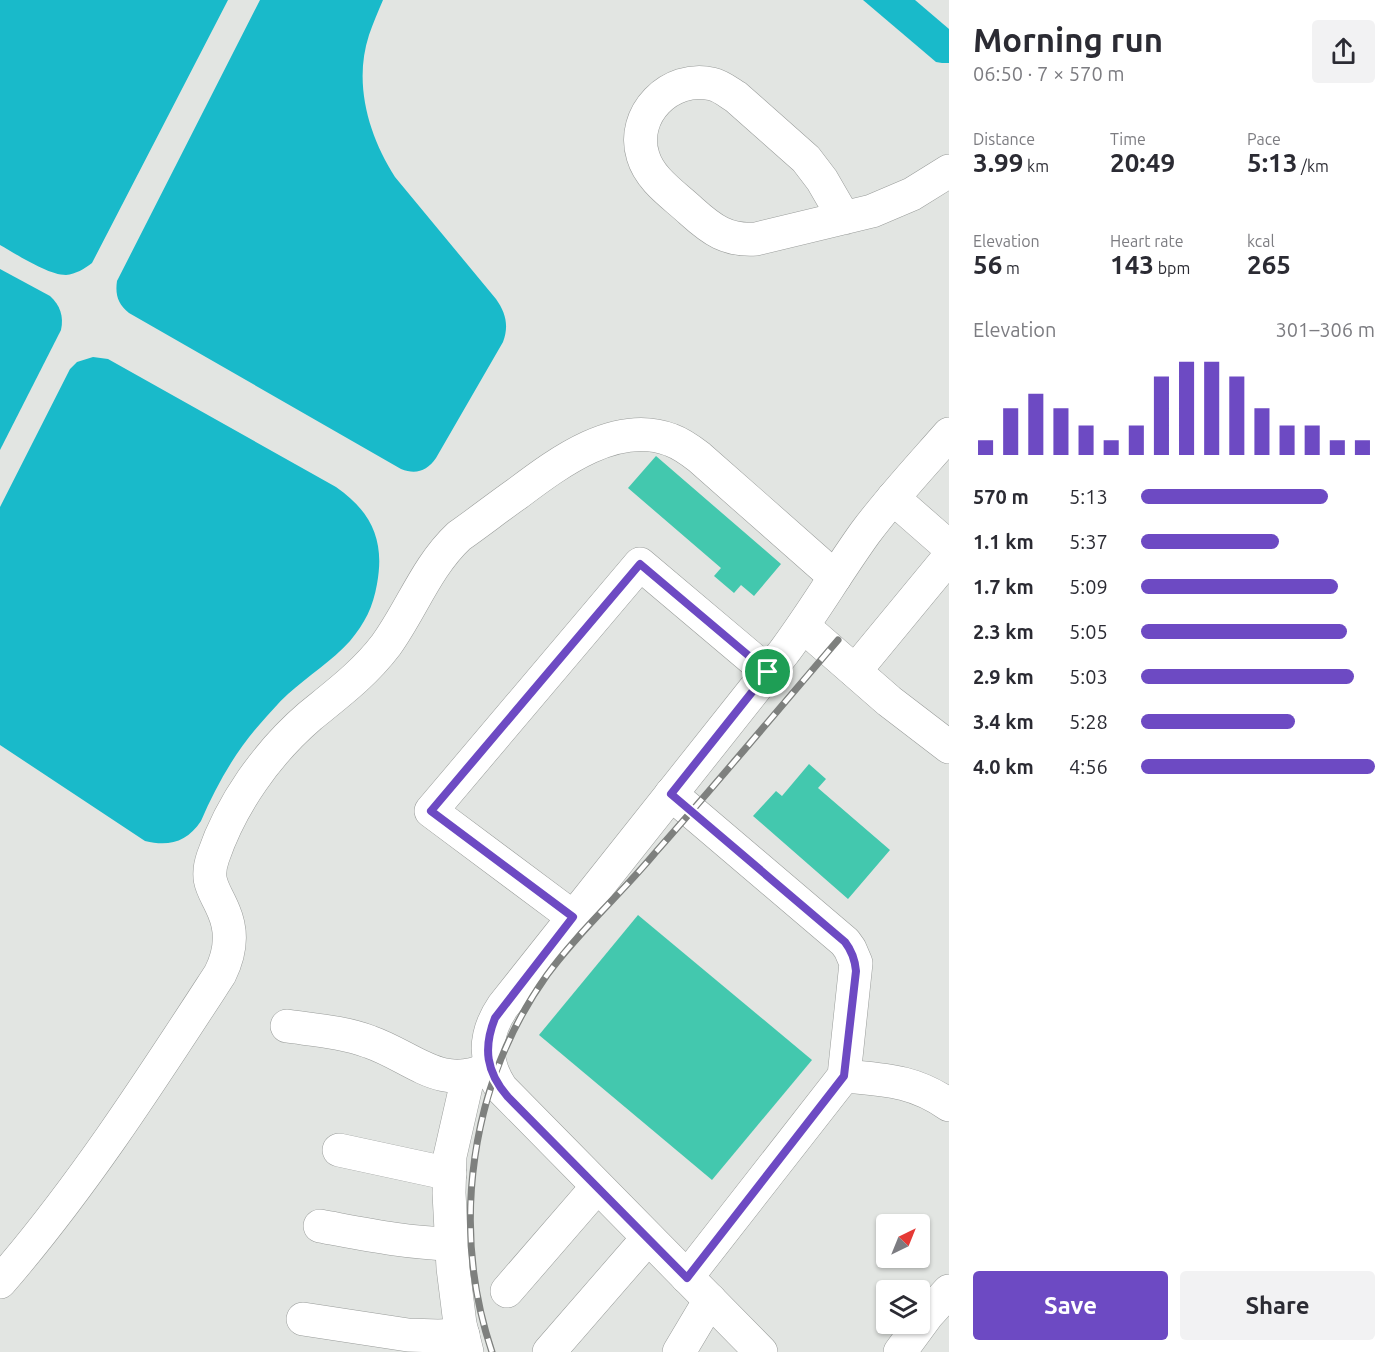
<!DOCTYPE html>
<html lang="en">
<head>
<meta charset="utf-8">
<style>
	body { margin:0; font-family:Ubuntu,sans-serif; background:#f2f2f3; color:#2b2b33; height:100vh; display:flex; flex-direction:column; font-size:22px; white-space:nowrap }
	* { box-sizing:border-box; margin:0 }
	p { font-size:20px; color:#7c7c81 }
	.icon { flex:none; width:33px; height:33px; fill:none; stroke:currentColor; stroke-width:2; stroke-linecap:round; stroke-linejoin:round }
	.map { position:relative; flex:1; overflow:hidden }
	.side { display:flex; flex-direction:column; background:#fff; width:450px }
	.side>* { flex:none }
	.needle { width:39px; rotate:43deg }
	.buttons { position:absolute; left:876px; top:1214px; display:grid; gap:12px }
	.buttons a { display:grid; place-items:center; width:54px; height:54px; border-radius:6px; background:#fff; box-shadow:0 2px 4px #0004; font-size:30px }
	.pin { position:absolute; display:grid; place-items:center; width:51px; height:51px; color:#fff; margin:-26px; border:3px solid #fff; border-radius:50%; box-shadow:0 2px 6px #0007 }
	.round { display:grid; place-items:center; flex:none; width:63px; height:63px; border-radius:6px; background:#f2f2f3 }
	.headline { display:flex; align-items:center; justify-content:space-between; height:102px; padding:0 24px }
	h1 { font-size:33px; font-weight:700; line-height:45px }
	.figures { display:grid; grid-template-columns:repeat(3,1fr); gap:9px; height:102px; padding:6px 24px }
	.figures div { display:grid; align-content:center }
	.figures b { font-size:26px; font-weight:700 }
	.figures small { font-size:16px; font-weight:400 }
	.figures p { font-size:16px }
	.chart { height:168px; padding:12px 24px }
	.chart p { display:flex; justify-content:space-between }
	.chart svg { width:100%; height:108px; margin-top:6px; stroke:#6d4ac3; stroke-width:6 }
	.primary-button { display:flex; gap:12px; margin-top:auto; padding:12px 24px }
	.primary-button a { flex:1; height:69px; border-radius:6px; background:#6d4ac3; color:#fff; font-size:24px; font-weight:700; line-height:69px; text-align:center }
	.primary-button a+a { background:#f2f2f3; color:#2b2b33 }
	ul { padding:0 24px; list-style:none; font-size:20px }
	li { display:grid; grid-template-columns:96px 72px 1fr; align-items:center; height:45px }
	li i { height:15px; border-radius:8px; background:#6d4ac3 }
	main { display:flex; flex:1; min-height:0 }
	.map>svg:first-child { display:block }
	.water { fill:#19baca }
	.building { fill:#43c8ae }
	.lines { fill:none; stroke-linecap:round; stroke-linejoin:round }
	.minor-casing { stroke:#999c9a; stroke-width:34 }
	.minor { stroke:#fff; stroke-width:33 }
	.rail-casing { stroke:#7e807e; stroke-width:7 }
	.rail { stroke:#fff; stroke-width:4.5; stroke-dasharray:14; stroke-linecap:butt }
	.route-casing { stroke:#fff; stroke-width:12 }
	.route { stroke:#6d4ac3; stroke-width:8 }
</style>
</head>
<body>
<main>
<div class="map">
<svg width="949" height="1352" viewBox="0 0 949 1352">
	<rect width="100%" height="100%" fill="#e2e5e2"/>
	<g class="water">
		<path d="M0 0H228L92 263C84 269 76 274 66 275 48 275 16 254 0 245Z"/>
		<path d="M260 0H383C378 12 373 23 369 35 353 84 369 136 395 177L496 299C506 313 509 326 503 342L436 458C427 471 416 475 401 469L129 313C118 304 115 295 117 281Z"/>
		<path d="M863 0H915L949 29V63H942L936 62Z"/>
		<path d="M0 269 50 296C60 305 64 316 61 330L0 450Z"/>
		<path d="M93 357 108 359 336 487C372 512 385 541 377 584 373 607 365 623 350 641 332 661 308 676 288 694 278 703 269 714 260 724 235 752 216 786 201 821 187 842 169 847 145 841L0 745V507L70 369 77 362Z"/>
	</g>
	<g class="building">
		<path d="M656 456 781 564 754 596 741 585 734 593 714 576 721 568 628 488Z"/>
		<path d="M809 764 826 779 818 788 890 850 848 899 753 816 776 791 782 796Z"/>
		<path d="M638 915 812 1060 712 1180 539 1035Z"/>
	</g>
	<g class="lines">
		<defs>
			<g id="minor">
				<path d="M844 218 822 180 806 159 736 97C728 92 721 86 712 84 670 74 630 115 643 156 650 180 674 195 691 211 712 230 727 241 756 239L872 211 912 194 949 171"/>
				<path d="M893 498 949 547"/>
				<path d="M803 626 889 701 949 747"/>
				<path d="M855 671 949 557"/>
				<path d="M671 794 845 942 850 949 856 963 844 1076 687 1277"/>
				<path d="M573 917 431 811 640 564 768 672"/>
				<path d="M287 1026C315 1030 344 1032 370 1042 413 1057 440 1091 488 1069"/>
				<path d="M844 1076C885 1080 913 1080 949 1105"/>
				<path d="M339 1150 450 1174"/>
				<path d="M320 1226C364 1234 406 1243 451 1244"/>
				<path d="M0 1282C83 1186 151 1080 220 974 230 954 233 933 224 912 216 891 204 883 213 857 231 804 267 753 310 716 337 694 364 674 386 645 412 609 426 567 459 536 479 522 498 507 518 493 559 462 617 419 671 440 682 444 690 450 699 457L835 577"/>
				<path d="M507 1291 597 1187"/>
				<path d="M303 1319 408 1335 438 1336 463 1335"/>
				<path d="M467 1352 460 1324 453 1268 449 1193 450 1156 468 1077"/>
				<path d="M549 1352 648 1238"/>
				<path d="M679 1352 710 1300"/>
				<path d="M761 1352 501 1088C483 1060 484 1034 503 1006L784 652C813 613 837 572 865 533 891 498 921 466 949 434"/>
				<path d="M900 1352 928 1314 949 1291"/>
			</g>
		</defs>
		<use href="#minor" class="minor-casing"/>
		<use href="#minor" class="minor"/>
		<defs>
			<path id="rail" d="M492 1352C450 1227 470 1083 547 975 579 931 620 895 655 853 717 783 777 711 838 640"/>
		</defs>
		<use href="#rail" class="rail-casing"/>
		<use href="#rail" class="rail"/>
	</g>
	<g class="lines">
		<defs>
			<path id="route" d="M640 564 768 672 671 794 845 942C852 951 855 960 856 971L844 1076 687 1278 508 1097C486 1072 483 1048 495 1018L573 917 431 811Z"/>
		</defs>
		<use href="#route" class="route-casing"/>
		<use href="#route" class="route"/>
	</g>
</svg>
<div class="buttons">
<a><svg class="needle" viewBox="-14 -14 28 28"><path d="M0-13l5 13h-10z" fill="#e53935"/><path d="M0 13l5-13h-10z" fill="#7c7c81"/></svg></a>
<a><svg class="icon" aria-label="layers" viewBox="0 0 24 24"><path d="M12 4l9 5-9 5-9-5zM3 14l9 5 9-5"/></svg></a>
</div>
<div class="pin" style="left:768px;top:672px;background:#1e9e55"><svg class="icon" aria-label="arrive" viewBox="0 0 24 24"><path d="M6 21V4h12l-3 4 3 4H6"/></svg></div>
</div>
<section class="side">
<div class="headline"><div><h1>Morning run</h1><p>06:50 · 7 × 570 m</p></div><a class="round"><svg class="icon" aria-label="share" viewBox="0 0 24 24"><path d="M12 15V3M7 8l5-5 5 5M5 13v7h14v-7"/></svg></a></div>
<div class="figures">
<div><p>Distance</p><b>3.99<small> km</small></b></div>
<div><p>Time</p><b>20:49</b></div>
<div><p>Pace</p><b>5:13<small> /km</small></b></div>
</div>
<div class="figures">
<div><p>Elevation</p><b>56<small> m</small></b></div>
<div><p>Heart rate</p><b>143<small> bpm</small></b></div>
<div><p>kcal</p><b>265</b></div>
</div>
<div class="chart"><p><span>Elevation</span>301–306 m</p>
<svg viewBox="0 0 160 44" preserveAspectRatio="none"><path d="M5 44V38M15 44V25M25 44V19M35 44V25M45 44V32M55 44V38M65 44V32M75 44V12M85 44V6M95 44V6M105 44V12M115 44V25M125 44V32M135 44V32M145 44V38M155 44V38"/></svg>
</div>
<ul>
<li><b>570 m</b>5:13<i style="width:80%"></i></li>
<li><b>1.1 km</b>5:37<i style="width:59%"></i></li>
<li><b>1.7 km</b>5:09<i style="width:84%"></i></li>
<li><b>2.3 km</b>5:05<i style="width:88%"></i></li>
<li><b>2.9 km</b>5:03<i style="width:91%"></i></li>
<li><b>3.4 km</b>5:28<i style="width:66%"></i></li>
<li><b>4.0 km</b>4:56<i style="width:100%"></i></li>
</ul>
<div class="primary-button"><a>Save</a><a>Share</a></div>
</section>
</main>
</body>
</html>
